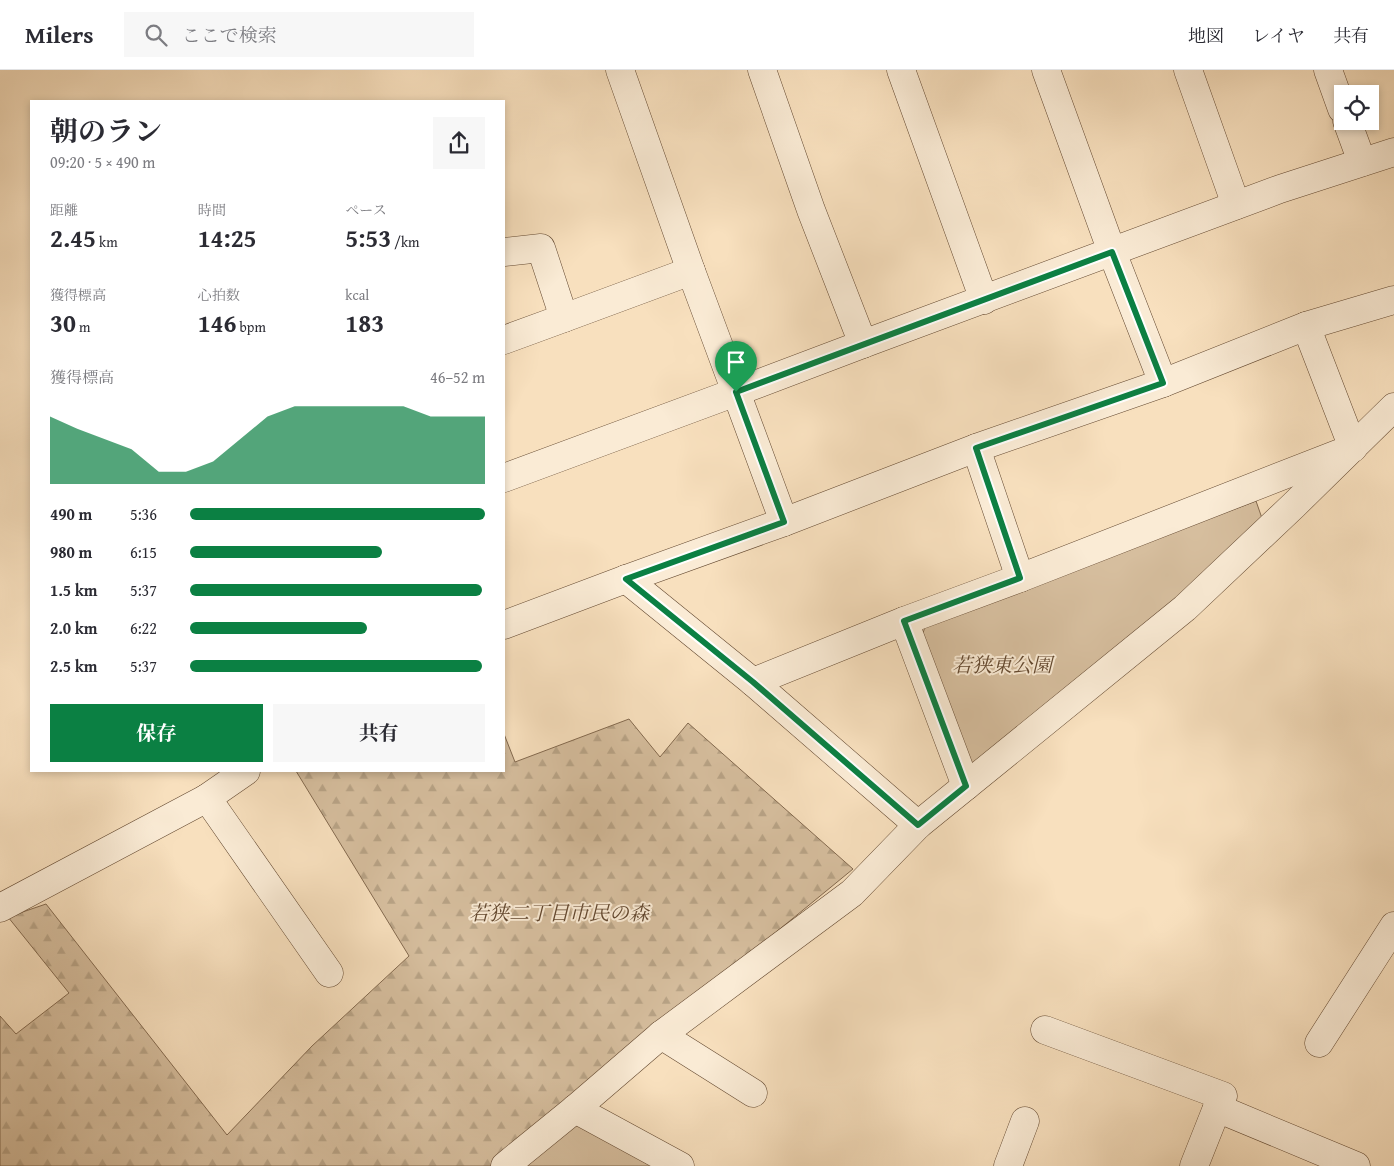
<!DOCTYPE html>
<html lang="ja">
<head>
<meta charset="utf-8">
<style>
	body { margin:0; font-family:"Gentium Book Plus","Noto Serif JP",serif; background:#f7f7f7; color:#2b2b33; height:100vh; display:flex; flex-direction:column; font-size:19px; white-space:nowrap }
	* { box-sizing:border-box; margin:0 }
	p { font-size:16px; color:#7c7c81 }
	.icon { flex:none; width:28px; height:28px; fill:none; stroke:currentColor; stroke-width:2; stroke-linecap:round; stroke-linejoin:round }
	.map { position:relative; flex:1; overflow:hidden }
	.panel { position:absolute; left:30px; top:30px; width:475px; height:672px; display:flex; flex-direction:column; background:#fff; border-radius:0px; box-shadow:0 2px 8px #0003 }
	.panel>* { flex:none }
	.tools { position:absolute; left:1334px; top:15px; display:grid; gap:10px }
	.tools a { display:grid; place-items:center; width:45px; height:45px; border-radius:0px; background:#fff; box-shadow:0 2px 8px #0003; font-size:25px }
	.pin { position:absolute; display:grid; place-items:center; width:42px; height:42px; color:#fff; margin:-51px -21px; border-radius:50% 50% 50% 0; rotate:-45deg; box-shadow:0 0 5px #0007 }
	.pin .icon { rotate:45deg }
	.round { display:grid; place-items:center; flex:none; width:52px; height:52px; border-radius:0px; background:#f7f7f7 }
	.summary { display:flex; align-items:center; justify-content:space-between; height:85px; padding:0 20px }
	h1 { font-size:28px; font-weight:700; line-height:38px }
	.figures { display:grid; grid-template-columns:repeat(3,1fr); gap:8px; height:85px; padding:5px 20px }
	.figures div { display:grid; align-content:center }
	.figures b { font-size:25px; font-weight:700 }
	.figures small { font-size:14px; font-weight:400 }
	.figures p { font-size:14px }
	.chart { height:140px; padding:10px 20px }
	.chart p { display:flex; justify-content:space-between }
	.chart svg { width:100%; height:90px; margin-top:5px; fill:#0b8043; opacity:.7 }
	.primary-button { display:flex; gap:10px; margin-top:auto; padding:10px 20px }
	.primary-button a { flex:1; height:58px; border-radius:0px; background:#0b8043; color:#fff; font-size:20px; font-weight:700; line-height:58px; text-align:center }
	.primary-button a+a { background:#f7f7f7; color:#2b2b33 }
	ul { padding:0 20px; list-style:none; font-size:16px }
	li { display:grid; grid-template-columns:80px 60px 1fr; align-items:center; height:38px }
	li i { height:12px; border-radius:6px; background:#0b8043 }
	header { display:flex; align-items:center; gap:30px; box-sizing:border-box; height:70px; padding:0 25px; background:#fff; border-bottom:1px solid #e1e1e2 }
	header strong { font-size:24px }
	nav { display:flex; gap:28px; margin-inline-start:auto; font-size:18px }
	.search { width:350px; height:45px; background:#f7f7f7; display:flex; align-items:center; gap:12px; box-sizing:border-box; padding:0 18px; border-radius:0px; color:#7c7c81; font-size:19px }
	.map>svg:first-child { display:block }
	.forest { fill:url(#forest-firs); stroke:#846a4f }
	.park { fill:#d6be9e; stroke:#846a4f }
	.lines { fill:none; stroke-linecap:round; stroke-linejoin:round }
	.minor-casing { stroke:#634830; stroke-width:29 }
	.minor { stroke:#faebd5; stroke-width:28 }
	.route-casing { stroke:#fff; stroke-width:10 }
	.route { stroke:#0b8043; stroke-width:6 }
	.labels { text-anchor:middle; stroke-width:4; stroke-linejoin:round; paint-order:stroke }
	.park-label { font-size:20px; font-style:italic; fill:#63482f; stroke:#faebd5 }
</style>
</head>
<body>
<header>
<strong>Milers</strong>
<div class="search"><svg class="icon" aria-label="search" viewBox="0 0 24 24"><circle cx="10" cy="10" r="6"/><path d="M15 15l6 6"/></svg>ここで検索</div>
<nav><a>地図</a><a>レイヤ</a><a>共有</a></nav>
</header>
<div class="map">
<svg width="1394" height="1096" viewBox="0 0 1394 1096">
	<defs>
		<pattern id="forest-firs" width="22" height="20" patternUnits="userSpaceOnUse" patternTransform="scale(1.25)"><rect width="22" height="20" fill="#d6be9e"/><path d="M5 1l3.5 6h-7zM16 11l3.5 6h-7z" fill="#b8a386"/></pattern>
	</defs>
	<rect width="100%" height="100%" fill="#f8e0be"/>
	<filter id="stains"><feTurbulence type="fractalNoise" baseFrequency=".004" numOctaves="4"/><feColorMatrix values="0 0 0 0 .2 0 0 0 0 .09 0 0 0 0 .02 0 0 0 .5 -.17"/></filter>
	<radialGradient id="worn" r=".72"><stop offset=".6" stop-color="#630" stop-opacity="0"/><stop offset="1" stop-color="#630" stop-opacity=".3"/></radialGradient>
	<path class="forest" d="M629 649 660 687 688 653 853 799 491 1096H0V946L16 964 69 923 8 847 46 834 227 1065 312 976 409 886 296 701H504V664L515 692Z"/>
	<g class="park">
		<path d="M1256 431 1264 454 980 695 969 692 922 566 926 554Z"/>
		<path d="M575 1052 659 1096H516Z"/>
	</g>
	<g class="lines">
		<defs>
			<g id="minor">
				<path d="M762 0 811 140 863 274 736 322 784 452"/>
				<path d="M901 0 984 230"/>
				<path d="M1046 0 1112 182 1163 313"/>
				<path d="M1188 0 1236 135"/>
				<path d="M1328 0 1342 39"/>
				<path d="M1347 51 1362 92"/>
				<path d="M504 182 541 178 564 248 691 201"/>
				<path d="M504 270 564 248"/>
				<path d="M863 274 1280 119 1394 82"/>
				<path d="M976 378 1020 508"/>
				<path d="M504 408 736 322 691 201 620 0"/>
				<path d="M626 509 753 612 918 755"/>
				<path d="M904 551 1020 508 1353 378 1306 256"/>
				<path d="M504 555 626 509 784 452 976 378 1163 313 1306 256 1394 230"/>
				<path d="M753 612 904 551 966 716"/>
				<path d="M207 728 329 903"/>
				<path d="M0 838 207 728 246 701"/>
				<path d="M1045 960 1223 1026 1217 1038"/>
				<path d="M661 965 753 1023"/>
				<path d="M1319 973 1394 856"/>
				<path d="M575 1039 680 1096"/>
				<path d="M505 1096 575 1039 661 965 852 823 918 755 1185 538 1294 435 1394 337"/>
				<path d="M1008 1096 1025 1051"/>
				<path d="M1194 1096 1217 1038 1356 1096"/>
			</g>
		</defs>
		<use href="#minor" class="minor-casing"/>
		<use href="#minor" class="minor"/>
	</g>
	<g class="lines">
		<defs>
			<path id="route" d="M1112 182 1163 313 976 378 1020 508 904 551 966 716 918 755 753 612 626 509 784 452 736 322Z"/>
		</defs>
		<use href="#route" class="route-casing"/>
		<use href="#route" class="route"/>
	</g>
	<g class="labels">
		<g class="park-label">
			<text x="1002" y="602">若狭東公園</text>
			<text x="559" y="850">若狭二丁目市民の森</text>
		</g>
	</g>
	<rect width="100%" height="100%" filter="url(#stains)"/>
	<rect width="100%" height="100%" fill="url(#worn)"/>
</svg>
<div class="tools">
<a><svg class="icon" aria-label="locate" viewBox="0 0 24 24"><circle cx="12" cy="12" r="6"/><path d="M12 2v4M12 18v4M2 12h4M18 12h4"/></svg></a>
</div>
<div class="pin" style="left:736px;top:322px;background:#1e9e55"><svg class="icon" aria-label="arrive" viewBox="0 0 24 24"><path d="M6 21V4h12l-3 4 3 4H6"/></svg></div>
<section class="panel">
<div class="summary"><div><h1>朝のラン</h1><p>09:20 · 5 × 490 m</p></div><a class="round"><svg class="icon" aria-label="share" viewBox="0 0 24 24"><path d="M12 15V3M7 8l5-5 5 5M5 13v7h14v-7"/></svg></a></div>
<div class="figures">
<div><p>距離</p><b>2.45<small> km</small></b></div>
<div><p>時間</p><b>14:25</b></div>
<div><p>ペース</p><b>5:53<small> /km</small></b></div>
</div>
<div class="figures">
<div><p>獲得標高</p><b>30<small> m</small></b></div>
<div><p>心拍数</p><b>146<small> bpm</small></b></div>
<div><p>kcal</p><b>183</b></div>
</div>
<div class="chart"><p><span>獲得標高</span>46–52 m</p>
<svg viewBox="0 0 160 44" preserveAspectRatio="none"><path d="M0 44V11L10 17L20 22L30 27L40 38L50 38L60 33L70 22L80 11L90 6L100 6L110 6L120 6L130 6L140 11L150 11L160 11V44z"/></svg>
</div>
<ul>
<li><b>490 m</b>5:36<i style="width:100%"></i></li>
<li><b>980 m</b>6:15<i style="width:65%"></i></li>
<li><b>1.5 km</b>5:37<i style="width:99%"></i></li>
<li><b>2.0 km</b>6:22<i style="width:60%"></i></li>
<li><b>2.5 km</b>5:37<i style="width:99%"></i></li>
</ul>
<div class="primary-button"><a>保存</a><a>共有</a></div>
</section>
</div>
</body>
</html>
